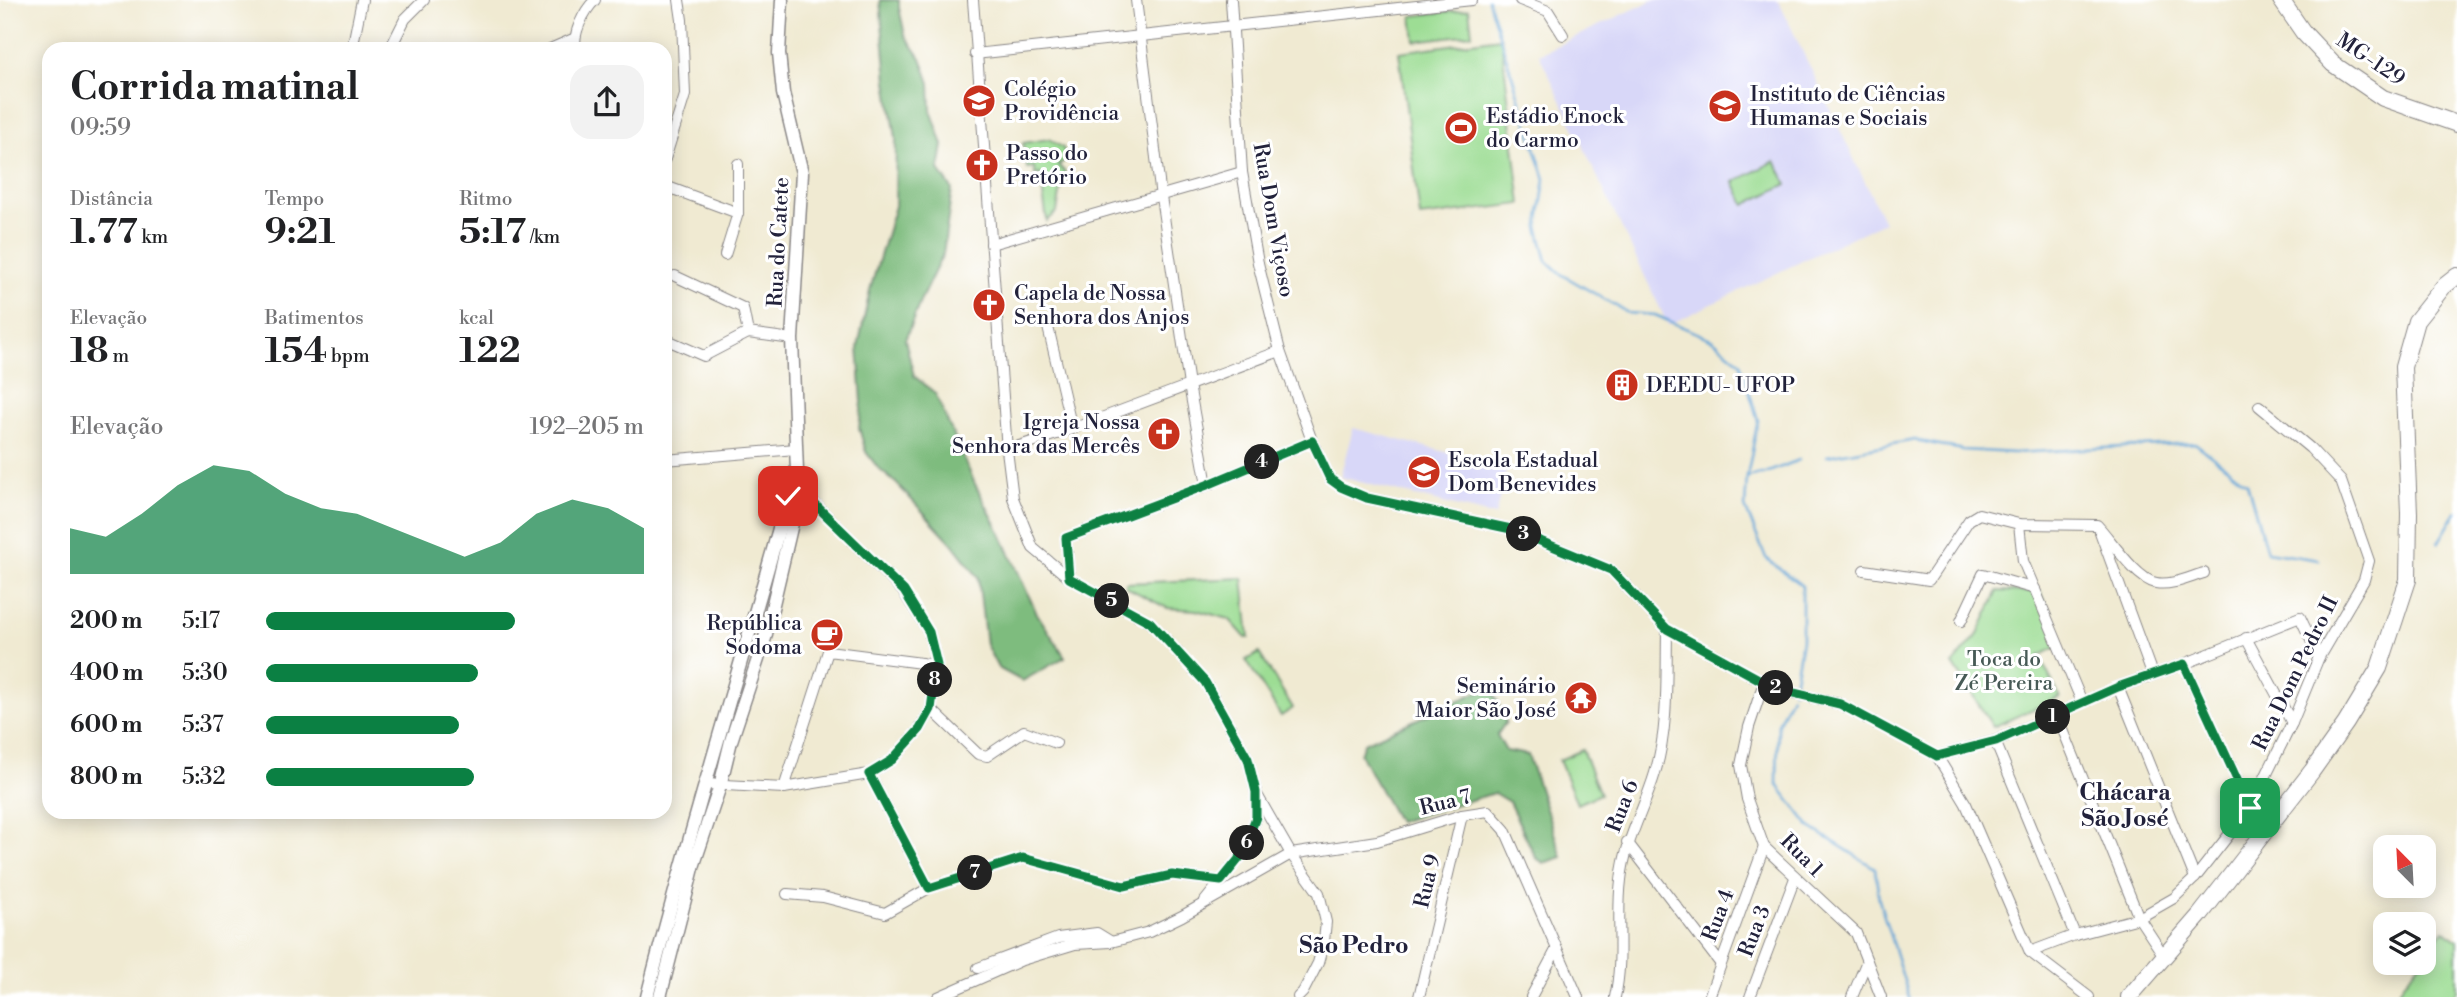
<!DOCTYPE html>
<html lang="pt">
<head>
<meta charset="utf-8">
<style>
	body { margin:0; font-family:"Libre Bodoni",serif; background:#f2f2f2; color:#202124; height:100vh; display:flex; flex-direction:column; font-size:26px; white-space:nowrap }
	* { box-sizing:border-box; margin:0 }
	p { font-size:23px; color:#757577 }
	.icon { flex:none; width:38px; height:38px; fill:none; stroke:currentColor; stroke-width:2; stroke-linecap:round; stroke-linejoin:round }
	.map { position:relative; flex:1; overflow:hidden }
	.sheet { position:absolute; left:42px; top:42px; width:630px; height:777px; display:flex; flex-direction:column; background:#fff; border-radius:21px; box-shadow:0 4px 18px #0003 }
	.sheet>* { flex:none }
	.needle { width:46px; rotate:336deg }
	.buttons { position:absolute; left:2373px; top:835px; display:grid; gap:14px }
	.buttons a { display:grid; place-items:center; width:63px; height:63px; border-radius:14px; background:#fff; box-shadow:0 4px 18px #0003; font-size:35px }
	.pin { position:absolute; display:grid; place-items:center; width:60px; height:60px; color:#fff; margin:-30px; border-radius:14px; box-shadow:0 4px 10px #0006 }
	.km { position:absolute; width:35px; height:35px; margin:-18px; border-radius:50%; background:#222; color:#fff; font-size:19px; line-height:35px; text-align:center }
	.round { display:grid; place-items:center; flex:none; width:74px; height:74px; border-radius:21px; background:#f2f2f2 }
	.headline { display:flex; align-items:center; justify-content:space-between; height:119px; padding:0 28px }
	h1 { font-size:38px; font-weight:700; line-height:52px }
	.metrics { display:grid; grid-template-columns:repeat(3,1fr); gap:10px; height:119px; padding:7px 28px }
	.metrics div { display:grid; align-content:center }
	.metrics b { font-size:35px; font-weight:700 }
	.metrics small { font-size:19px; font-weight:400 }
	.metrics p { font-size:19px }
	.chart { height:196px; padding:14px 28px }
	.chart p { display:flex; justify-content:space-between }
	.chart svg { width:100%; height:126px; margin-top:7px; fill:#0b8043; opacity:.7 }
	ul { padding:0 28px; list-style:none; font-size:23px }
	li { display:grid; grid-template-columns:112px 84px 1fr; align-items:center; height:52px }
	li i { height:18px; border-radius:9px; background:#0b8043 }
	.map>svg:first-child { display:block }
	.built { fill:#d8d7f8 }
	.green { fill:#9ddd94; stroke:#608068; stroke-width:2 }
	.forest { fill:#7ebc7e; stroke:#506f5c; stroke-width:2 }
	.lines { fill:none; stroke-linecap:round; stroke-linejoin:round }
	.stream { stroke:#62a4d6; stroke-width:2.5 }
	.minor-casing { stroke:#898686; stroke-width:12 }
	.tertiary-casing { stroke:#898686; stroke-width:15 }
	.primary-casing { stroke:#898686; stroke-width:18 }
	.minor { stroke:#fff; stroke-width:10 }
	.tertiary { stroke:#fff; stroke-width:12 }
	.primary { stroke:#fff; stroke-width:16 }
	.route-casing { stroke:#fff; stroke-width:14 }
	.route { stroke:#0b8043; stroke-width:9 }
	.labels { text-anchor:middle; stroke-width:6; stroke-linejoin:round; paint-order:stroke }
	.street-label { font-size:21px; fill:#22223b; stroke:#fff }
	.poi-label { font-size:21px; fill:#22223b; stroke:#fff; text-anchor:start }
	.park-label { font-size:21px; fill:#475a56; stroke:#fff }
	.neighbourhood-label { font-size:23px; font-weight:bold; fill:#22223b; stroke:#fff }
</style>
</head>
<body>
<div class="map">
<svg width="2457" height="997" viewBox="0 0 2457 997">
	<rect width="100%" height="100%" fill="#fff"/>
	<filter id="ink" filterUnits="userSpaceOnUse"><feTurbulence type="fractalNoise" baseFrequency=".0143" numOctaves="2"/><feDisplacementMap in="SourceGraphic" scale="14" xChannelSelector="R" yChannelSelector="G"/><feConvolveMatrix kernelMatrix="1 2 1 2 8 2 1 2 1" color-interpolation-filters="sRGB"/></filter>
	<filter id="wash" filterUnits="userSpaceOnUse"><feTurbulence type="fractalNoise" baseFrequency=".00686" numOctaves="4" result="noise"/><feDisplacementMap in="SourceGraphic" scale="28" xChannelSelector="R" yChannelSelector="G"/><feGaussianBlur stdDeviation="1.57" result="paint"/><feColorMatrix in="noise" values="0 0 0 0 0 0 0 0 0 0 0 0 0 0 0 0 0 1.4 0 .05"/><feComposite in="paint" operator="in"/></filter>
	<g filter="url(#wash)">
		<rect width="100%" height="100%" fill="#f0ead2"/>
		<g class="built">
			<path d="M1653 0H1778L1884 222 1668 325 1539 54Z"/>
			<path d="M1353 428 1507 468 1495 516 1340 477Z"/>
		</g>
		<g class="green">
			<path d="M1469 9 1472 34 1415 41 1412 16Z"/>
			<path d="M1501 38 1521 204 1420 217 1399 52Z"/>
			<path d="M1049 139 1063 148 1068 160 1058 165 1065 172 1066 184 1061 187 1057 212 1047 221 1040 174 1035 175 1034 167 1027 168 1023 143Z"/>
			<path d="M1775 161 1787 184 1745 205 1734 182Z"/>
			<path d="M1243 578 1249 638H1246L1229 619 1196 610 1167 608 1126 587V583Z"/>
			<path d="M1998 591 2041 592 2061 645 2039 656 2060 697 1993 727 1953 664 1977 636Z"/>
			<path d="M1259 653 1293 708 1281 716 1246 660Z"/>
			<path d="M1582 750 1600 794 1577 804 1559 760Z"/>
			<path d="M2444 930 2457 941V991L2453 997H2394L2419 963 2424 962V956Z"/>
		</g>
		<g class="forest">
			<path d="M880 0H899V8L905 35 921 58 930 83 931 110 943 145 939 170 952 189 943 254 922 297 905 340 914 376 935 393 975 484 1000 532 1036 612 1065 657 1022 681 998 668 986 645 978 577 951 542 897 484 879 469 866 452 859 428 862 402 858 347 870 290 895 206 896 138 887 81Z"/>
			<path d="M1484 689 1494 693 1506 722 1497 735 1506 751 1528 755 1562 857 1544 863 1536 858 1509 802 1494 793 1398 822 1360 754 1364 743Z"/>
		</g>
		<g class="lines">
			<g class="stream">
				<path d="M1488 0 1545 179 1538 227 1547 261 1561 274 1628 313 1655 315 1713 340 1740 362 1758 420 1747 477 1745 507 1766 558 1802 586V640L1793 690"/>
				<path d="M1827 456 1915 440 1963 450 2014 453 2195 443 2247 483 2267 552 2319 560"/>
				<path d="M1747 477 1766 473 1799 460"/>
				<path d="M2438 543 2457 511"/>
				<path d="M1791 696 1778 724 1777 784 1810 827 1875 868 1879 900 1909 997"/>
			</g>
		</g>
	</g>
	<g filter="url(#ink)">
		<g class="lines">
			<defs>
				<g id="minor">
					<path d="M973 0 1007 450 1013 498 1033 548 1069 578 1150 622 1205 682 1248 759 1256 792V817L1250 835 1242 855 1205 901"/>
					<path d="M1136 0 1161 197 1189 385 1207 485"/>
					<path d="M1231 0 1242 172 1258 263 1280 351 1312 441 1330 479 1341 487 1367 498 1511 529 1611 570 1667 629 1777 689 1840 704 1937 756 1966 804 2030 952 2089 997"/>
					<path d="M1520 0 1548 11 1563 35"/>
					<path d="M352 49 362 0"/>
					<path d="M390 49 405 19 424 0"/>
					<path d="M550 49 573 39"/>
					<path d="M576 49C572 34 584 11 595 0"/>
					<path d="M975 54 1472 0"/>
					<path d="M665 159 685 95 682 20 679 0"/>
					<path d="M665 186 738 213"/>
					<path d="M991 244 1242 172"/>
					<path d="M725 255 738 213V164"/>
					<path d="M675 276 743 308 748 333 792 339"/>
					<path d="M1048 327 1072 429"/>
					<path d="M665 339 704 356 748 333"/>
					<path d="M1007 450 1072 429 1280 351"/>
					<path d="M665 460 796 449"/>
					<path d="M2019 524 2023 561 2082 702"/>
					<path d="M2100 532 2152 674"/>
					<path d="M1864 570 1929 580 1969 520 1979 514 2019 524 2097 525C2111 540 2136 579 2156 583 2171 586 2190 577 2204 573"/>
					<path d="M1069 578 1066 538 1207 485 1312 441"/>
					<path d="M1961 621 1983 574 2035 589"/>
					<path d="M2246 638 2292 723"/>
					<path d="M2184 664 2250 808 2268 825"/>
					<path d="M1764 682 1749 727 1741 765 1747 799 1764 847 1856 933 1881 997"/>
					<path d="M2118 687 2195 878"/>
					<path d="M931 709 978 754 987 756 1024 731 1056 743"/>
					<path d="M2057 715 2139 918 2164 956"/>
					<path d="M1995 741 2075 935"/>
					<path d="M1937 756 1995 741 2118 687 2184 664 2300 617 2319 657"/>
					<path d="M869 774 929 888"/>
					<path d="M706 784 784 788 869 774 892 760 920 729 931 709 937 665 929 632 903 591 798 487"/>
					<path d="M784 788 828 651 937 665"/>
					<path d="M1256 793 1291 854 1319 893 1326 922 1324 941 1318 963 1303 992 1298 997"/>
					<path d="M1627 842 1720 963"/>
					<path d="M787 894 823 897 885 913 929 888 1023 858 1124 886 1172 875 1221 881"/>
					<path d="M2030 952 2075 935 2139 918 2174 898 2195 878 2250 808 2292 723 2319 657 2364 580 2369 561 2341 481 2310 448 2259 406"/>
					<path d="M978 968 1058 938 1097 933 1110 941"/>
					<path d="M938 997 1022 960 1075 944 1111 942 1149 932 1182 916 1291 854 1377 841 1462 815 1488 811 1505 830 1578 997"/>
					<path d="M1419 997 1462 815"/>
					<path d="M1531 997 1556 950"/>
					<path d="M1615 997C1624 958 1616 919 1621 880 1625 840 1644 810 1655 773 1669 727 1666 677 1667 629"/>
					<path d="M1709 997 1764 847"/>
					<path d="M1750 997 1795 878"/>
					<path d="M1852 997 1867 961"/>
				</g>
				<g id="tertiary">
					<path d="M647 997C689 829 742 664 788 496L798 487"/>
					<path d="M660 997 694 864 720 786 731 741 765 638 798 498 792 339 802 173 783 93 779 53 782 0"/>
				</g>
				<g id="primary">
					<path d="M2281 0 2303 32 2333 64 2383 98 2457 124"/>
					<path d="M2129 997 2200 915 2312 771 2346 723 2379 668 2408 580 2409 513 2403 367 2416 321 2443 287 2457 276"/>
				</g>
			</defs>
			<use href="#minor" class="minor-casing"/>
			<use href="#tertiary" class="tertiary-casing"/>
			<use href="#primary" class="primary-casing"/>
			<use href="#minor" class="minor"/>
			<use href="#tertiary" class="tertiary"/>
			<use href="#primary" class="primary"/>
		</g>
	</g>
	<g class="lines" filter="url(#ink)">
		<defs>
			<path id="route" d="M788 496 797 487 904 591 929 632 937 665 931 709 920 729 892 760 869 774 929 888 1023 858 1124 886 1172 875 1221 881 1242 855 1256 817V792L1248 759 1205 682 1150 622 1069 578 1066 538 1207 485 1312 441 1330 479 1341 487 1367 498 1511 529 1611 570 1667 629 1777 689 1840 704 1937 756 1996 741 2118 687 2184 664 2250 808"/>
		</defs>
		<use href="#route" class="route-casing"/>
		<use href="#route" class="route"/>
	</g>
	<defs>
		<symbol id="school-disc" viewBox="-11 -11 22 22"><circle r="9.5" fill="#c8321e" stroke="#fff"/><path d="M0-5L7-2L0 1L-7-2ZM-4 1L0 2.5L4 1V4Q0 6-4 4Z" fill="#fff"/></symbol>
		<symbol id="university-disc" viewBox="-11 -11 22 22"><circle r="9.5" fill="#c8321e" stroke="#fff"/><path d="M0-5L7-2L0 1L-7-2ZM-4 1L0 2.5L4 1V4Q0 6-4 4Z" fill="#fff"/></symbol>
		<symbol id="stadium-disc" viewBox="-11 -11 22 22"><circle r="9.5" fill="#c8321e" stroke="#fff"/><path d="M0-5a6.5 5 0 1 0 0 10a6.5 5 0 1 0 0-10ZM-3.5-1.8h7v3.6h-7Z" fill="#fff"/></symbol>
		<symbol id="church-disc" viewBox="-11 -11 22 22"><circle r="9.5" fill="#c8321e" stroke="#fff"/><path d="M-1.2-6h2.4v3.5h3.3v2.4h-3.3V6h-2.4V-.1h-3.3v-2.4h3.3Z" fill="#fff"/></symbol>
		<symbol id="building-disc" viewBox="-11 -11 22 22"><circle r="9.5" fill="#c8321e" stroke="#fff"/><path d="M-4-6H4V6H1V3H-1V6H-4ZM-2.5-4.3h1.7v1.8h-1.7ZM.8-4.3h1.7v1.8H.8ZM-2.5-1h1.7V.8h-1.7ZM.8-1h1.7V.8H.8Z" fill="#fff"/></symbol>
		<symbol id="cafe-disc" viewBox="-11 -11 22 22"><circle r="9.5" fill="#c8321e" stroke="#fff"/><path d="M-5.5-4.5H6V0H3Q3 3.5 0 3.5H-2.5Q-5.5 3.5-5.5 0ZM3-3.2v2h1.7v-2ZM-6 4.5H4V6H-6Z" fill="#fff"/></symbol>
		<symbol id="temple-disc" viewBox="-11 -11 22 22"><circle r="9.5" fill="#c8321e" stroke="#fff"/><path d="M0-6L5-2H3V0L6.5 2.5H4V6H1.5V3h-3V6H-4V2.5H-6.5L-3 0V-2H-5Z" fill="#fff"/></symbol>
	</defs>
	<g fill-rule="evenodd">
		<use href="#school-disc" x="960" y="82" width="38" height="38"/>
		<use href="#university-disc" x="1706" y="87" width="38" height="38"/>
		<use href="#stadium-disc" x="1442" y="109" width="38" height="38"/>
		<use href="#church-disc" x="963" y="146" width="38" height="38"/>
		<use href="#church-disc" x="970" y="286" width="38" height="38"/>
		<use href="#building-disc" x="1603" y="366" width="38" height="38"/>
		<use href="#church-disc" x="1145" y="415" width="38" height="38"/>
		<use href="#school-disc" x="1405" y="453" width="38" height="38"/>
		<use href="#cafe-disc" x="808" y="616" width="38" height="38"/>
		<use href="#temple-disc" x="1562" y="679" width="38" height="38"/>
	</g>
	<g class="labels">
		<g class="street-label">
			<text transform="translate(2371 59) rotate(34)" y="7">MG-129</text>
			<text transform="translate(1274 220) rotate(80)" y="7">Rua Dom Viçoso</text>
			<text transform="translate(778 242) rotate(-87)" y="7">Rua do Catete</text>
			<text transform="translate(2295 673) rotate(-64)" y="7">Rua Dom Pedro II</text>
			<text transform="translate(1445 802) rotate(-14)" y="7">Rua 7</text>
			<text transform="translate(1622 806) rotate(-69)" y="7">Rua 6</text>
			<text transform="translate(1802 855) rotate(45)" y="7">Rua 1</text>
			<text transform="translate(1427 881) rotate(-77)" y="7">Rua 9</text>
			<text transform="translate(1718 915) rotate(-69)" y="7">Rua 4</text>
			<text transform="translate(1754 931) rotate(-69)" y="7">Rua 3</text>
		</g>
		<g class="poi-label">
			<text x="1004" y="96">Colégio<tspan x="1004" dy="24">Providência</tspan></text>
			<text x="1750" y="101">Instituto de Ciências<tspan x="1750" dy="24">Humanas e Sociais</tspan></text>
			<text x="1486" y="123">Estádio Enock<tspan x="1486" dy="24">do Carmo</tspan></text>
			<text x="1006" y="160">Passo do<tspan x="1006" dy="24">Pretório</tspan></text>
			<text x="1014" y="300">Capela de Nossa<tspan x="1014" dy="24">Senhora dos Anjos</tspan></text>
			<text x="1646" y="392">DEEDU- UFOP</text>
			<text x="1140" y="429" text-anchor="end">Igreja Nossa<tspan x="1140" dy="24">Senhora das Mercês</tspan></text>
			<text x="1448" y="467">Escola Estadual<tspan x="1448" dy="24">Dom Benevides</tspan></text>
			<text x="802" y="630" text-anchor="end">República<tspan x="802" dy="24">Sodoma</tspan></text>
			<text x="1556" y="693" text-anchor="end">Seminário<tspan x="1556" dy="24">Maior São José</tspan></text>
		</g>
		<g class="park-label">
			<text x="2004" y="666">Toca do<tspan x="2004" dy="24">Zé Pereira</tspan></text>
		</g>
		<g class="neighbourhood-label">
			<text x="2125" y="800">Chácara<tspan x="2125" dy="26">São José</tspan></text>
			<text x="1354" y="953">São Pedro</text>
		</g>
	</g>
</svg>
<div class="buttons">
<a><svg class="needle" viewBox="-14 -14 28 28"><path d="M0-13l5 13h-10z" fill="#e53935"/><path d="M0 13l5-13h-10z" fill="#757577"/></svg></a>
<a><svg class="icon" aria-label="layers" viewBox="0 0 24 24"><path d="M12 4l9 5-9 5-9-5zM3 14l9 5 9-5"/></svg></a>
</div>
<div class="pin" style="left:2250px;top:808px;background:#1e9e55"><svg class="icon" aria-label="arrive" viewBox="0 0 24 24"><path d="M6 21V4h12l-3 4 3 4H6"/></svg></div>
<div class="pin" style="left:788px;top:496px;background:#d93025"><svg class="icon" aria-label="check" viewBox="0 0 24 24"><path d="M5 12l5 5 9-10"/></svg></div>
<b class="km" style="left:2053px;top:717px">1</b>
<b class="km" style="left:1776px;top:688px">2</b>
<b class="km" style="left:1524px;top:534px">3</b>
<b class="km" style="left:1262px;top:462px">4</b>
<b class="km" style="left:1112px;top:601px">5</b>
<b class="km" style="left:1247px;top:843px">6</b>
<b class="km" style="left:975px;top:873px">7</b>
<b class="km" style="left:935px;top:680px">8</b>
<section class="sheet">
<div class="headline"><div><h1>Corrida matinal</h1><p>09:59</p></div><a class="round"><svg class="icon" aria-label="share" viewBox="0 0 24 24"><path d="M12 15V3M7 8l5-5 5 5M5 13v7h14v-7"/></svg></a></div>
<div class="metrics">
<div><p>Distância</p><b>1.77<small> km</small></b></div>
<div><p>Tempo</p><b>9:21</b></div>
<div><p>Ritmo</p><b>5:17<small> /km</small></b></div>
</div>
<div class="metrics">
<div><p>Elevação</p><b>18<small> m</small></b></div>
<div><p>Batimentos</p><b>154<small> bpm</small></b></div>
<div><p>kcal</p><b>122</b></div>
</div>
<div class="chart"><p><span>Elevação</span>192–205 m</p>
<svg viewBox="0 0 160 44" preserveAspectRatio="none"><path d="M0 44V28L10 31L20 23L30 13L40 6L50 8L60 16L70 21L80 23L90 28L100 33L110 38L120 33L130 23L140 18L150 21L160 28V44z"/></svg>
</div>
<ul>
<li><b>200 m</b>5:17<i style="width:66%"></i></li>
<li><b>400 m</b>5:30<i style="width:56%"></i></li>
<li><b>600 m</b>5:37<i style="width:51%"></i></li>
<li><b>800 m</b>5:32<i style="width:55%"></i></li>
</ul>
</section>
</div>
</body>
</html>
